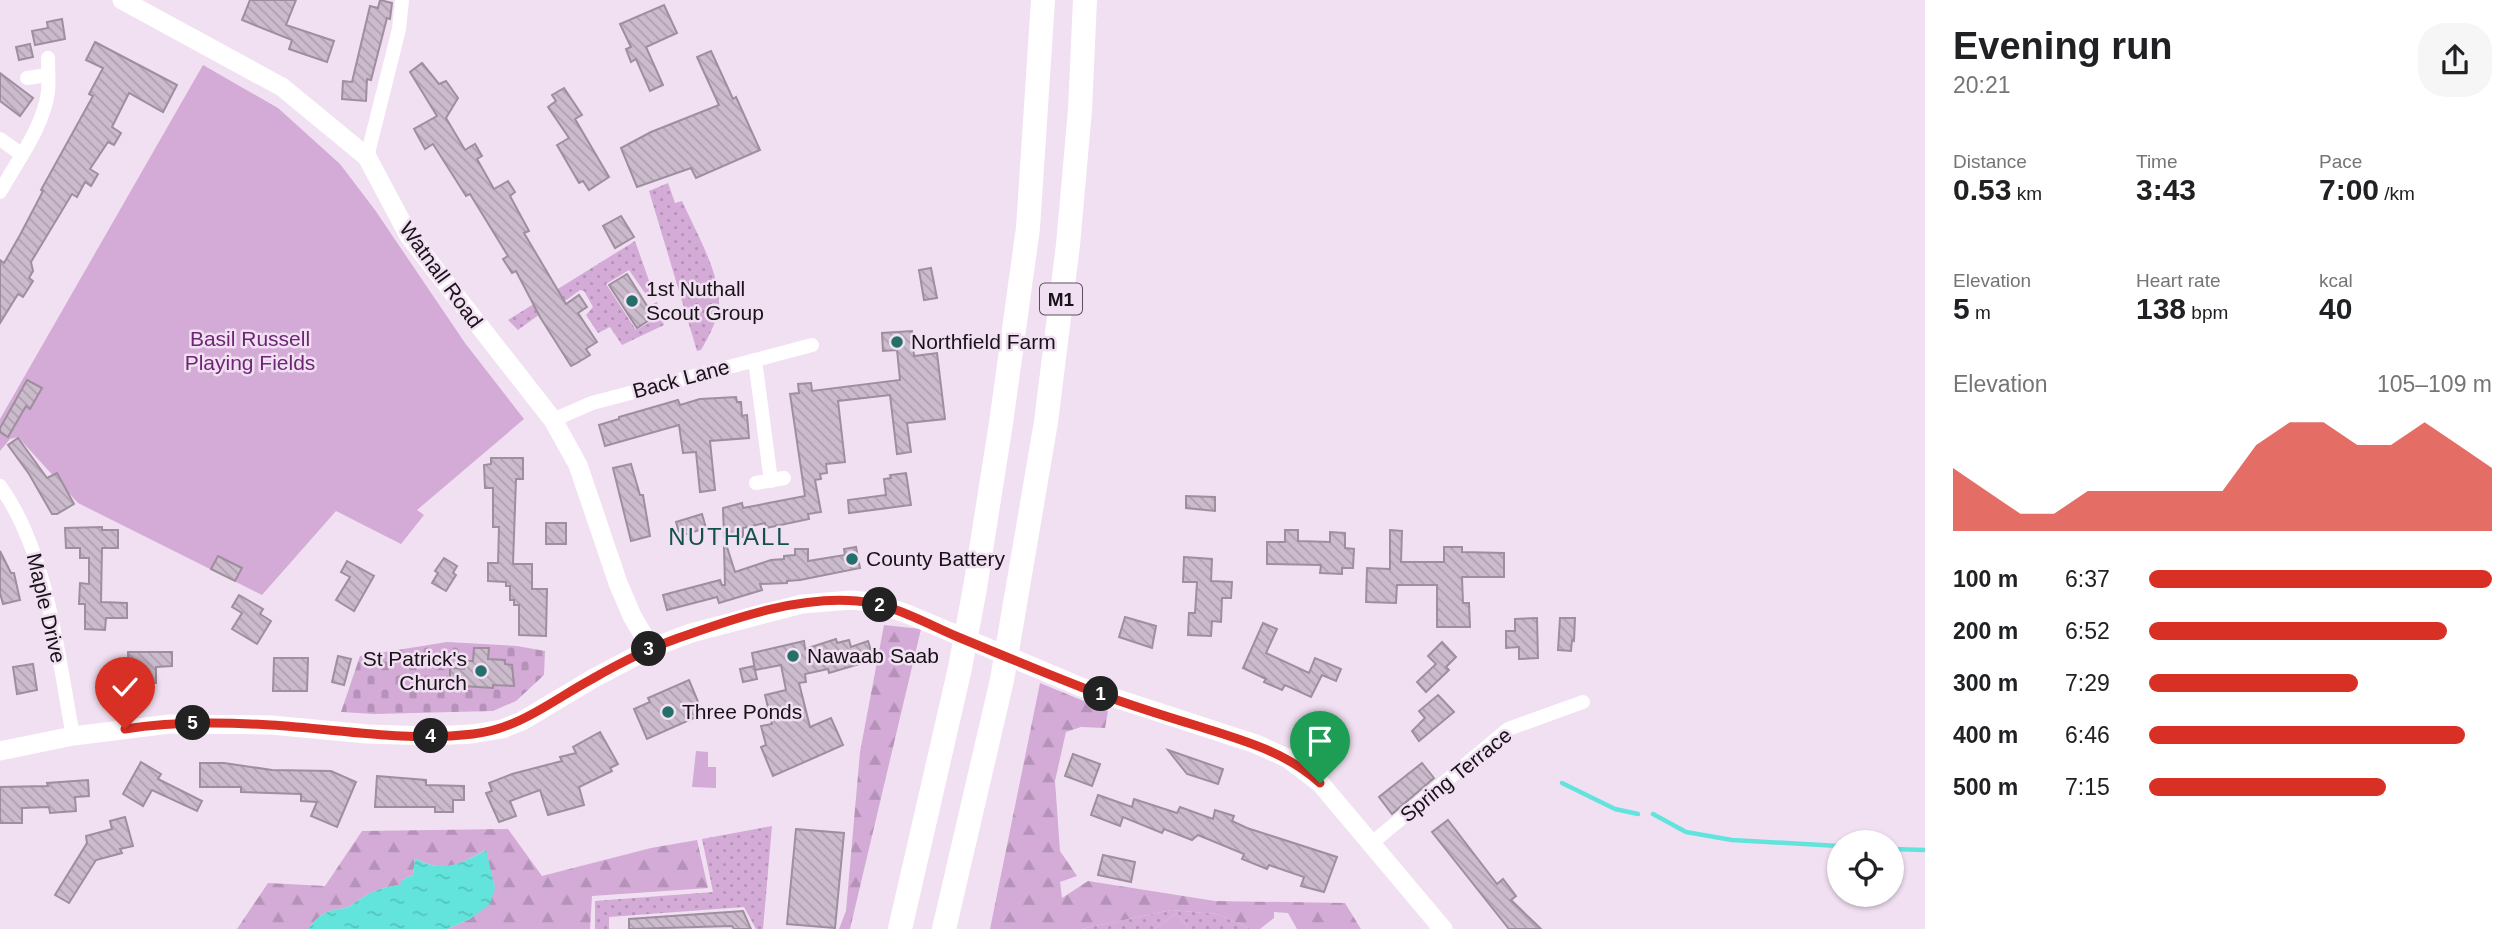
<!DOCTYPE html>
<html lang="en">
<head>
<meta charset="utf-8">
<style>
	body { margin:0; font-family:Helvetica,sans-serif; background:#f6f6f6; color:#202124; height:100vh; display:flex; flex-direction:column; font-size:26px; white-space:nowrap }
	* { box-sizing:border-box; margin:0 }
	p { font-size:23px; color:#757577 }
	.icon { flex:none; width:38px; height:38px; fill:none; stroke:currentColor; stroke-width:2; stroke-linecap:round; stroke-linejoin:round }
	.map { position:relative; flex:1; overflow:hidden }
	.side { display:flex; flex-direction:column; background:#fff; width:595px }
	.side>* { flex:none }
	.controls { position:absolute; left:1827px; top:830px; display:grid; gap:14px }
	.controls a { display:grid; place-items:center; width:77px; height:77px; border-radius:50%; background:#fff; box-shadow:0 2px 5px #0004; font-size:35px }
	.pin { position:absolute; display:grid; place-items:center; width:60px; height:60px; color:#fff; margin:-72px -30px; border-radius:50% 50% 50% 0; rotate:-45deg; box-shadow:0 0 7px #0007 }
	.pin .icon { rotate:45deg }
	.km { position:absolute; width:35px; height:35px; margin:-18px; border-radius:50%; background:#222; color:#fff; font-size:19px; line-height:35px; text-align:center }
	.round { display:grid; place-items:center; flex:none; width:74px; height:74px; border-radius:28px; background:#f6f6f6 }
	.headline { display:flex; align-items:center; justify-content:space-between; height:119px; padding:0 28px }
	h1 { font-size:38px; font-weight:700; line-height:52px }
	.metrics { display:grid; grid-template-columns:repeat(3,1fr); gap:10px; height:119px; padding:7px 28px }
	.metrics div { display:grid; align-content:center }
	.metrics b { font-size:30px; font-weight:700 }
	.metrics small { font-size:19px; font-weight:400 }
	.metrics p { font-size:19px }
	.chart { height:196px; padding:14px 28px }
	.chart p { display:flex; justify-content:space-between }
	.chart svg { width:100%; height:126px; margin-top:7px; fill:#d93025; opacity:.7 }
	ul { padding:0 28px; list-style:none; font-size:23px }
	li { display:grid; grid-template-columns:112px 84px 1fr; align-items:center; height:52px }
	li i { height:18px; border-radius:9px; background:#d93025 }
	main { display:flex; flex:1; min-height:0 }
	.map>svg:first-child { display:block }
	.grass { fill:url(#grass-dots) }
	.forest { fill:url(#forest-firs) }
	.cemetery { fill:url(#cemetery-stones) }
	.green { fill:#d3abd6 }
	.water { fill:url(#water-ripples) }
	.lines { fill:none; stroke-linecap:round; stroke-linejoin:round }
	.stream { stroke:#62e4dc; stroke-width:4.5 }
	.building { fill:url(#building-back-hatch); stroke:#9e8e9e; stroke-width:2 }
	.street { stroke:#fff; stroke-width:14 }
	.secondary { stroke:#fff; stroke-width:19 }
	.highway { stroke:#fff; stroke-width:24 }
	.route-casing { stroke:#fff; stroke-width:14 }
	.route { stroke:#d93025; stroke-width:9 }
	.poi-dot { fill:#256f6b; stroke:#f1e0f2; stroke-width:2.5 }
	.labels { text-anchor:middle; stroke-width:5; stroke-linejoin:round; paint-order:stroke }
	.shield { fill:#f1e0f2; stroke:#5a505a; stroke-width:2 }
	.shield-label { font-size:19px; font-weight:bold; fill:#191319 }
	.street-label { font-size:21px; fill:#191319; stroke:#f1e0f2 }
	.poi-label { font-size:21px; fill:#191319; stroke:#f1e0f2; text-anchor:start }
	.park-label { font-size:21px; fill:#6e2575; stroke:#f1e0f2 }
	.quarter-label { font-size:24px; letter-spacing:2px; fill:#14504d; stroke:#f1e0f2 }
</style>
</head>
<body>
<main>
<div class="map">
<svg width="1925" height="929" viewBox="0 0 1925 929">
	<defs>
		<pattern id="grass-dots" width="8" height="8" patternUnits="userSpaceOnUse" patternTransform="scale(1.75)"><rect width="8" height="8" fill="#d3abd6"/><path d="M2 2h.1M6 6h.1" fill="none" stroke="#b592b7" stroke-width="1.8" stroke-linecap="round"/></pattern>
		<pattern id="forest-firs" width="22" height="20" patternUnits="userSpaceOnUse" patternTransform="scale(1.75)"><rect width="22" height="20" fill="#d3abd6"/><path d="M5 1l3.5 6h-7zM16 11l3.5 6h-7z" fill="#b592b7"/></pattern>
		<pattern id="cemetery-stones" width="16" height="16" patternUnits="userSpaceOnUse" patternTransform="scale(1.75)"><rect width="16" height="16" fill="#d3abd6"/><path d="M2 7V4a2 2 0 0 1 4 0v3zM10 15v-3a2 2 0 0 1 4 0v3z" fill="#b592b7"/></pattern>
		<pattern id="water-ripples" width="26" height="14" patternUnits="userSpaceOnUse" patternTransform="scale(1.75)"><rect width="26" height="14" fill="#62e4dc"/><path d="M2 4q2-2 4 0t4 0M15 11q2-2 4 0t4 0" fill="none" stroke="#54c3bc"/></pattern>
		<pattern id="building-back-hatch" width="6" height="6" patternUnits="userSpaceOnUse" patternTransform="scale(1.75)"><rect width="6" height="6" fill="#cbbbcc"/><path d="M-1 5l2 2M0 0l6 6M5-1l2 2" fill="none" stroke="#aea0af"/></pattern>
	</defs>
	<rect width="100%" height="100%" fill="#f1e0f2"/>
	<g class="grass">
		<path d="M668 183 675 203 682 201C695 230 720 273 719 304 718 320 709 336 701 350L697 351 649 191Z"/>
		<path d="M635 241 653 292 647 296 629 270 606 284 636 330 657 318 651 305 657 302 664 325 622 345 610 327 598 333 586 315 593 307 584 291 580 290 561 304 558 301 518 330 508 320Z"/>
		<path d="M772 826 763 929H756L744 907 609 917V929H595V901L713 892 702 839Z"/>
		<path d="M1171 910 1217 914 1251 929H1189L1177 913 1154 929H1081Z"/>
	</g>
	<g class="forest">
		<path d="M884 625 921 629 850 929H839L846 911 860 752Z"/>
		<path d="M1040 683 1108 711 1105 728 1081 727 1066 732 1055 781 1060 851 1077 876 1060 882 1062 898 1088 881 1215 901 1345 903 1361 929H1297L1288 913 1274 912V918L1260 929H1251L1217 914 1171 910 1081 929H990Z"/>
		<path d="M508 829 542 876 651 848 697 840 708 888 592 896 590 929H447L470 919 495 888 485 850C460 865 443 874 415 858L413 875 402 880 401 885C379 887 367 894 350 906 346 909 340 908 334 910 323 912 315 920 308 929H237L268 883 325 886 362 831Z"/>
	</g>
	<path class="cemetery" d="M447 642 517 646 545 651 544 675 516 701 493 711 374 714 341 712 360 656Z"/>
	<g class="green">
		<path d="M203 65 278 108 340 164 375 210 465 343 524 419 417 510 424 515 401 544 336 511 262 595 78 503 18 437 10 439 0 451V419Z"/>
		<path d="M696 751 708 752V767H716V788L692 787Z"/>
		<path d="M1177 913 1189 929H1154Z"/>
	</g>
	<path class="water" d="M486 850 495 888 490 904 470 919 447 929H308C315 920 323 912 334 910 340 908 346 909 350 906 367 894 379 887 400 885L402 880 413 875 415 858C442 874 461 864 486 850Z"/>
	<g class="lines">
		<g class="stream">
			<path d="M1562 783 1615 809 1638 814"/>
			<path d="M1653 814 1686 832 1732 840 1839 846"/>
			<path d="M1892 849 1925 850"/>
		</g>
	</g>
	<g class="building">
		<path d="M250 0H296L286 25 334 41 327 62 289 49 292 40 242 20Z"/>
		<path d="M380 0 392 3 390 19 387 18 371 80 367 79 366 101 342 99 343 81 352 82 370 6 378 8Z"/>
		<path d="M664 5 677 33 646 47 663 85 650 91 636 59 631 62 626 49 631 47 620 24Z"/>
		<path d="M62 19 65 39 35 45 32 31 48 28 47 22Z"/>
		<path d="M95 42 177 85 163 112 129 93 112 127 121 133 114 145 108 142 90 169 98 174 91 186 85 182 77 197 72 194 31 262 33 271 29 278 33 281 23 297 18 294 0 323V260L4 263 20 235 43 191 41 190 93 96 89 94 103 68 86 60Z"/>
		<path d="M30 44 33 57 19 60 16 47Z"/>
		<path d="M711 51 733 99 736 97 760 150 696 178 691 168 637 187 621 148 651 132 719 105 697 57Z"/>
		<path d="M422 63 439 84 446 81 458 98 446 118 465 150 475 144 482 156 477 159 494 189 508 181 515 192 510 196 529 231 524 233 566 304 579 295 587 307 578 313 597 342 586 349 590 355 577 363 571 366 540 317 516 271 512 273 503 259 508 256 470 194 466 196 433 144 425 149 414 129 437 116 410 72Z"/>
		<path d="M0 73 33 98 20 116 0 101Z"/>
		<path d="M564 88 582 115 575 119 609 177 589 190 583 181 579 183 557 145 569 138 548 107 556 101 552 95Z"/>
		<path d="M621 216 634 237 615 248 603 226Z"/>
		<path d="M931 268 937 298 924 300 919 270Z"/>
		<path d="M627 274 654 317 637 328 609 285Z"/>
		<path d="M912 331 914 356 937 353 945 419 907 423 911 452 897 454 890 395 838 401 845 462 826 464 827 473 820 474 821 479 815 480 821 512 808 514 809 519 766 528 765 523 743 528V537H724L723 508 742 503 743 508 805 496 790 394 799 393 798 384 811 383 812 391 900 380 897 350 883 351 882 333Z"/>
		<path d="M27 380 42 388 30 409 26 406 8 437 0 432V428Z"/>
		<path d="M736 397 737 402H741L742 416 747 415 749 438 710 441 715 490 700 492 696 452 683 453 679 425 605 446 599 425 619 419V417L678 400 680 405 700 399Z"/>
		<path d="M18 438 47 478 57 473 74 504 57 514H52L29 474 8 445Z"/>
		<path d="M491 458H523V479H516L513 564H532V589H547L546 636 519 635V605H514V600H510V586H506V582L488 581V563H498L499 527H493V488H485L484 465 491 464Z"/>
		<path d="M631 464 640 495H643L650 536 631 541 613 468Z"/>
		<path d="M906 473 911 505 849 513 848 500 886 495 884 479 891 478 890 475Z"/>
		<path d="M1186 496 1215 497V511L1186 508Z"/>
		<path d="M702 514 706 528 680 536 676 522Z"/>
		<rect x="546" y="523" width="20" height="21"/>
		<path d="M102 527V530H118V548H102L101 602 127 603V618H106L105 630 85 629V604H79L80 583 89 584V558H80V548H66L65 528Z"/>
		<path d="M1285 530H1298V541L1330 542V532L1345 533V548L1354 549 1353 568H1342V574L1320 573 1321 565 1267 564V542H1285Z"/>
		<path d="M1390 530 1402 531 1401 562H1444V547H1462V552L1504 553V577H1462L1463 603H1469L1470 627H1437V585H1397L1396 603 1366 602 1367 568 1390 569Z"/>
		<path d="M724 547H727L735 572 771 560 784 559V556L795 555V549H808V561L845 555 844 549 856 547 860 568 800 580 787 581V583L760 584 762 590 719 603 717 597 667 610 663 595 720 580 722 585H725Z"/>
		<path d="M0 551 11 573H14L20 600 3 604 0 593Z"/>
		<path d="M218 556 242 568 235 581 211 569Z"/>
		<path d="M1184 557 1212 559 1211 581 1232 582 1231 598H1222L1221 622 1212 621 1211 636 1188 635 1189 613H1195L1197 582H1183Z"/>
		<path d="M444 558 457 566 453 573 456 575 446 591 432 583 438 573 435 571Z"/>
		<path d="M347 561 374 576 354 611 336 600 350 577 341 572Z"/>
		<path d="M239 595 263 609 260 614 271 621 257 644 232 629 242 613 232 607Z"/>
		<path d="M1125 617 1156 626 1152 648 1119 637Z"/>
		<path d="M1537 618 1538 658 1519 659V647L1506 648V631H1515V619Z"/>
		<path d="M1560 618H1575L1574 641 1572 640 1571 651 1558 650Z"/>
		<path d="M1263 623 1277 629 1266 653 1309 673 1315 658 1341 669 1336 681 1322 675 1311 697 1285 685 1282 690 1264 682 1266 679 1243 668Z"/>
		<path d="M836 639 837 643 849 640 851 647 868 641 873 657 869 661 829 673 828 669 805 674 806 682 799 683 810 727 831 718 843 745 773 776 761 747 766 745 761 726 772 724 765 695 786 690 781 665 755 670 752 653 804 641 805 649Z"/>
		<path d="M1442 642 1456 657 1446 667 1449 670 1426 692 1417 682 1436 664 1428 656Z"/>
		<path d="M474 648H489L488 659 505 660V664L512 665 514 686 493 685V688L463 686V683L450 682V668L464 669V661H473Z"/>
		<path d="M128 652H172V666L156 667V683H143V679H129Z"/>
		<path d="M338 656 351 659 344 685 332 682Z"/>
		<path d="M274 658H308L307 691H273Z"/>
		<path d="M33 664 37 690 17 694 13 667Z"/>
		<path d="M754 666 757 679 743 682 740 669Z"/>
		<path d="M689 680 703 714 647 739 634 709 650 702 648 698Z"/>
		<path d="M1438 695 1454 712 1419 741 1412 731 1425 718 1419 711Z"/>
		<path d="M600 732 618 764 610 768 612 771 579 787 584 805 548 815 540 790 510 801 516 816 499 822 486 793 492 791 489 783 512 774 562 761 560 757 576 753 573 747Z"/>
		<path d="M1168 750 1223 769 1218 784 1187 774Z"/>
		<path d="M1073 754 1100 764 1092 786 1065 776Z"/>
		<path d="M141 762 161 774 158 779 202 801 197 811 152 790 143 806 123 794Z"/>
		<path d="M200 763H224L272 770 331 771 356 782 337 827 311 816 317 802 301 801V794L241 792V787H200Z"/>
		<path d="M1422 763 1434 778 1392 814 1379 797Z"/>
		<path d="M377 776 426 780V785L464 786V800H453V812H435V807H375Z"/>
		<path d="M88 780 89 796 75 797 76 811 50 813 49 807 22 808V823H0V787L48 786 47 783Z"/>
		<path d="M1098 795 1132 807 1134 799 1177 813 1180 807 1213 819 1215 810 1234 816 1232 821 1247 828 1337 857 1324 892 1301 886 1304 877 1269 865 1267 869 1242 859 1244 854 1198 835 1192 840 1164 829 1162 833 1123 817 1120 826 1091 815Z"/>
		<path d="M125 817 133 846 120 849 122 853 96 860 69 903 55 895 87 843 86 836 112 829 110 821Z"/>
		<path d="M1448 820 1497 884 1503 879 1516 896 1511 900 1541 929H1509L1432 832Z"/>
		<path d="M796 829 844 833 835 928 787 924Z"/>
		<path d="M1103 855 1135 862 1131 882 1098 875Z"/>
		<path d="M743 911 751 929H734L732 926 629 929V919Z"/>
	</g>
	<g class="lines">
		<g class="street">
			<path d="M27 78 48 75"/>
			<path d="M0 139 21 154"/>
			<path d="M367 157 399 29 402 0"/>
			<path d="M0 192C17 161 43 128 48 92 49 81 48 69 48 58"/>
			<path d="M755 360 771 481"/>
			<path d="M553 420 592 403 812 345"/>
			<path d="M756 483 784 478"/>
			<path d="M0 486C48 552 58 657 73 736"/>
			<path d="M1372 843 1508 729 1583 702"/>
		</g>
		<g class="secondary">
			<path d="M122 0 282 87 367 157 409 236 553 420 578 465 618 583 632 616 651 648"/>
			<path d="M0 751 73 736 170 724 271 725 367 734 431 736 472 734 502 729 522 721 594 678 651 648 691 633 802 604 852 600 870 602 905 613 1081 687 1256 744 1287 758 1320 783 1443 929"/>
		</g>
		<g class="highway">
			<path d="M900 929 960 668 975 588 1001 423 1028 228 1043 0"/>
			<path d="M944 929 1002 680 1046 422 1068 245 1080 110 1085 0"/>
		</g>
	</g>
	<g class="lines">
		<defs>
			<path id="route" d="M125 729C173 721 223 722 271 725 338 729 405 742 473 734 519 729 553 700 592 679 623 661 656 645 690 634 741 616 802 596 857 601 893 604 925 623 958 637 999 654 1040 671 1081 687 1120 702 1161 715 1201 727 1245 741 1286 752 1320 783"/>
		</defs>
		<use href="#route" class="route-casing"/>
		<use href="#route" class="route"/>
	</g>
	<g class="poi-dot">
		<circle cx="632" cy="301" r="7"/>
		<circle cx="897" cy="342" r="7"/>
		<circle cx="852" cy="559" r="7"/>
		<circle cx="793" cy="656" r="7"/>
		<circle cx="481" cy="671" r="7"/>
		<circle cx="668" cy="712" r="7"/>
	</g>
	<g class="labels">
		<rect class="shield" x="1040" y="283.5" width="42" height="31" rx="5"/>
		<g class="shield-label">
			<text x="1061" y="306">M1</text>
		</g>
		<g class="street-label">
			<text transform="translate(441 275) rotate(54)" y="7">Watnall Road</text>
			<text transform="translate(681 379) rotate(-15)" y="7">Back Lane</text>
			<text transform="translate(46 608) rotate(77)" y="7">Maple Drive</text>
			<text transform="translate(1456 775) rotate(-39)" y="7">Spring Terrace</text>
		</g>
		<g class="poi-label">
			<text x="646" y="296">1st Nuthall<tspan x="646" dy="24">Scout Group</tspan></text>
			<text x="911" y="349">Northfield Farm</text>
			<text x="866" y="566">County Battery</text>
			<text x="807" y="663">Nawaab Saab</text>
			<text x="467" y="666" text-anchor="end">St Patrick's<tspan x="467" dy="24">Church</tspan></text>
			<text x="682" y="719">Three Ponds</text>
		</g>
		<g class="park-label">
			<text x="250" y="346">Basil Russell<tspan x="250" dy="24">Playing Fields</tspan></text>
		</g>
		<g class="quarter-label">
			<text x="730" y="545">NUTHALL</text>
		</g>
	</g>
</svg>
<div class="controls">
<a><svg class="icon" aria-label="locate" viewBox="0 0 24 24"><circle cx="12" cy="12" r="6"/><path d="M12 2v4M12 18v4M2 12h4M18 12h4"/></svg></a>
</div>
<div class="pin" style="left:1320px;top:783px;background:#1e9e55"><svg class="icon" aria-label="arrive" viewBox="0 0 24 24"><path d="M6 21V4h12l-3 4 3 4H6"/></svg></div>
<div class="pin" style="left:125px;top:729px;background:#d93025"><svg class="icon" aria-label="check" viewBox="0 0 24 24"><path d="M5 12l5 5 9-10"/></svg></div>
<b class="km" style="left:1101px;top:694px">1</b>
<b class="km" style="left:880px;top:605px">2</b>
<b class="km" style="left:649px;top:649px">3</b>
<b class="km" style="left:431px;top:736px">4</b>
<b class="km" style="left:193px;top:723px">5</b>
</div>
<section class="side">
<div class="headline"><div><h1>Evening run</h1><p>20:21</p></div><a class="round"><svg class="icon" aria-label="share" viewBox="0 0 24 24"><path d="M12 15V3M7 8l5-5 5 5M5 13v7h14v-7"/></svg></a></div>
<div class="metrics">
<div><p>Distance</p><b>0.53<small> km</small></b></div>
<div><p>Time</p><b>3:43</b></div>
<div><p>Pace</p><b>7:00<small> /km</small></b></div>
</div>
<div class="metrics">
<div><p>Elevation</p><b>5<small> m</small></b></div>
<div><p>Heart rate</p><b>138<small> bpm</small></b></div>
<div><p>kcal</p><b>40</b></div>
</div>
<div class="chart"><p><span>Elevation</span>105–109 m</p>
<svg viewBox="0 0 160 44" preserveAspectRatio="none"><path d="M0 44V22L10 30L20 38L30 38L40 30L50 30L60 30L70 30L80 30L90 14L100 6L110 6L120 14L130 14L140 6L150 14L160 22V44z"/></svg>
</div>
<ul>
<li><b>100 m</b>6:37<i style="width:100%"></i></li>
<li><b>200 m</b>6:52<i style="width:87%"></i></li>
<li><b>300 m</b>7:29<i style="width:61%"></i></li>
<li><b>400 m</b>6:46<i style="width:92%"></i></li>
<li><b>500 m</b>7:15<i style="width:69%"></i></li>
</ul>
</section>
</main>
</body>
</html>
